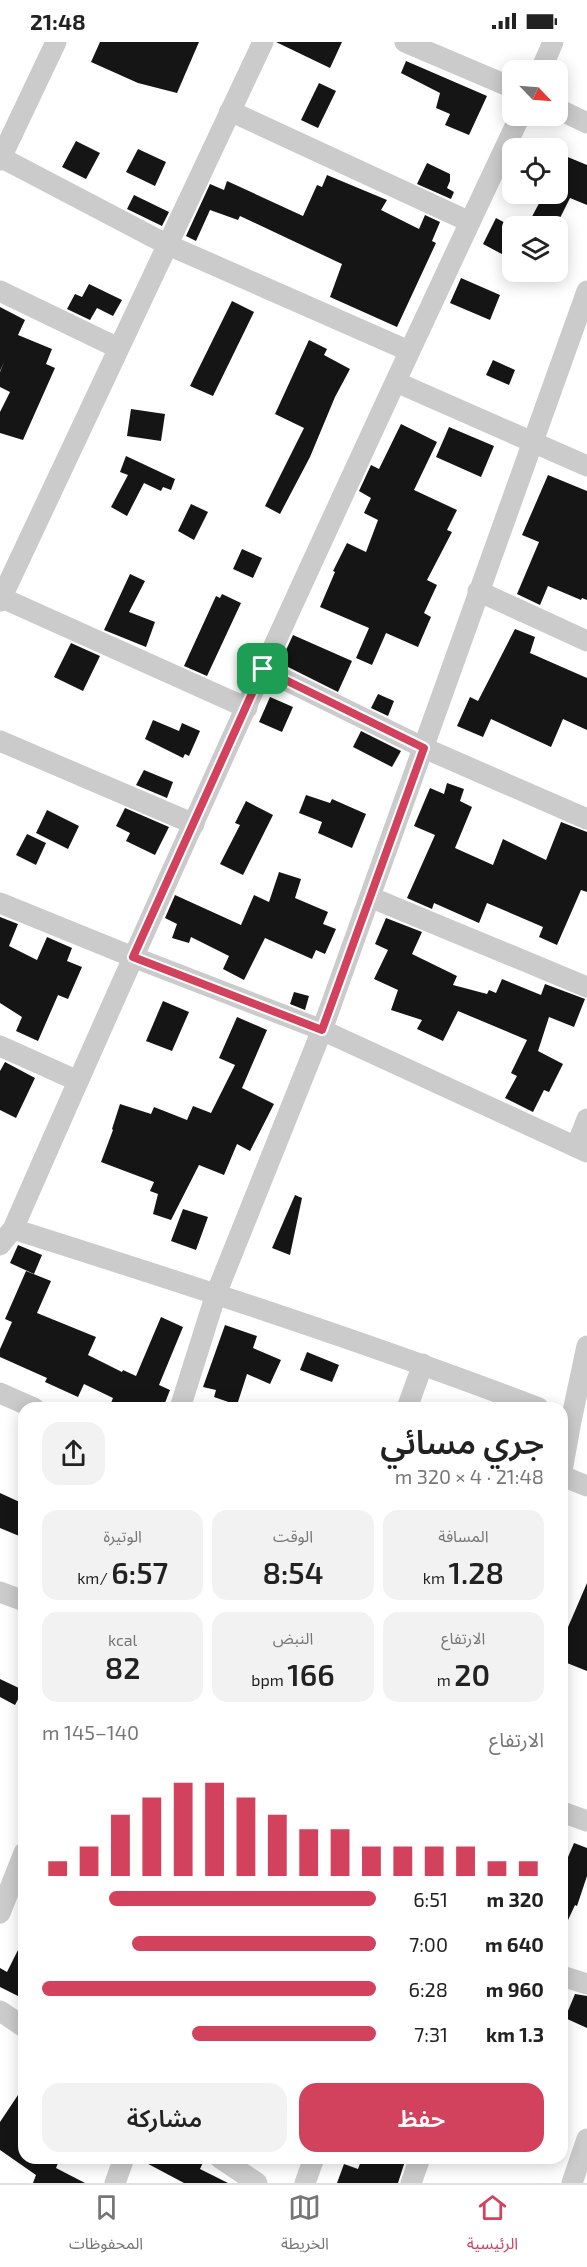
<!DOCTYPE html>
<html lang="ar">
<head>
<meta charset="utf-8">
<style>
	body { margin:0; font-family:"Exo 2","Noto Sans Arabic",sans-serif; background:#f2f2f2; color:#222; direction:rtl; height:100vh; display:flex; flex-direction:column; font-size:22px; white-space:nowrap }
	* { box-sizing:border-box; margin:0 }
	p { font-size:20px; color:#767676 }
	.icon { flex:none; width:33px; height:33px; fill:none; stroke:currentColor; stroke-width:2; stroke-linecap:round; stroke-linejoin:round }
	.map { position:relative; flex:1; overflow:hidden; direction:ltr }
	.drawer { position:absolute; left:18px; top:1360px; width:550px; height:762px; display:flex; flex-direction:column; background:#fff; border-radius:18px; box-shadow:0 3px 15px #0003; direction:rtl }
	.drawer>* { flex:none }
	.needle { width:39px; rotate:115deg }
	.buttons { position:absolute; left:502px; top:18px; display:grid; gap:12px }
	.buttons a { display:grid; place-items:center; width:66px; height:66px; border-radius:12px; background:#fff; box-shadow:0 3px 15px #0003; font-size:30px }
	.pin { position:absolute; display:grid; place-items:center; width:51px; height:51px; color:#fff; margin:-26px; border-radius:12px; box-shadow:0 3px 9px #0006 }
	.round { display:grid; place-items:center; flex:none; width:63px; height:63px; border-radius:18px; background:#f2f2f2 }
	.headline { display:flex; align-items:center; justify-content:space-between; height:102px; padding:0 24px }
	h1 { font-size:33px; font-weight:600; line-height:45px }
	.figures { display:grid; grid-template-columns:repeat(3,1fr); gap:9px; height:102px; padding:6px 24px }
	.figures div { display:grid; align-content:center; border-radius:15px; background:#f2f2f2; text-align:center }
	.figures b { font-size:30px; font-weight:600 }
	.figures small { font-size:16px; font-weight:400 }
	.figures p { font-size:16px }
	.chart { height:168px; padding:12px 24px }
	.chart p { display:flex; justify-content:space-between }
	.chart svg { width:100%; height:108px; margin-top:6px; stroke:#d3425d; stroke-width:6 }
	.action { display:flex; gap:12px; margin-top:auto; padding:12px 24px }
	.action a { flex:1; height:69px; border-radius:18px; background:#d3425d; color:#fff; font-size:24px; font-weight:600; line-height:69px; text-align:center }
	.action a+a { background:#f2f2f2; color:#222 }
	ul { padding:0 24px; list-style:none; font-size:20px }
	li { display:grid; grid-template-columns:96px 72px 1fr; align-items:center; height:45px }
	li i { height:15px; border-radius:8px; background:#d3425d }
	.status { display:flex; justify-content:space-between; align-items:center; height:42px; padding:0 30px; background:#fff; direction:ltr }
	.status svg { height:16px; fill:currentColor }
	.tab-bar { display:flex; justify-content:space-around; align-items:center; height:84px; border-top:2px solid #e0e0e0; background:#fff; font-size:16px; color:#767676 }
	.tab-bar a { display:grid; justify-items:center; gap:3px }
	.tab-bar .active { color:#d3425d }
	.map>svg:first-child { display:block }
	.building { fill:#151515 }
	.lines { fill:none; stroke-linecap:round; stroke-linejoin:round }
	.minor { stroke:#cbcbcb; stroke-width:21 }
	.route-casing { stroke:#fff; stroke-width:12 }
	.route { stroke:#d3425d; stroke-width:8 }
</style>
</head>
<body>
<div class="status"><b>21:48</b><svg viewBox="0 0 49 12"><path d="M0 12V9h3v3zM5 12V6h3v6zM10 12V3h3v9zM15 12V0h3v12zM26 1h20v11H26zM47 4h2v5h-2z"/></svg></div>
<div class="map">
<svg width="587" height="2141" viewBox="0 0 587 2141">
	<rect width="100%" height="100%" fill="#fff"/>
	<g class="building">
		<path d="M100 0H199L177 51 138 41 91 20Z"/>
		<path d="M276 0H342L330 26Z"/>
		<path d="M406 19 487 54 469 93 445 83 450 72 436 66 440 51 401 31Z"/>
		<path d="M319 41 336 49 318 86 301 78Z"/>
		<path d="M76 99 100 111 86 137 62 125Z"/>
		<path d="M138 107 166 120 155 144 126 130Z"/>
		<path d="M558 111 587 123V163L570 156 556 184H527L544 152H558Z"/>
		<path d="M427 121 450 132V139L447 146 454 150 451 157 417 142Z"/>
		<path d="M327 133 387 158 381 168 419 187 425 173 440 180 432 199 436 201 397 285 330 255 342 222 240 174 238 178 210 168 196 199 186 194 210 142 224 148 227 139 303 174 317 143 322 145Z"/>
		<path d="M134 153 169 170 162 184 127 167Z"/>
		<path d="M496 176 513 185V218L483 202Z"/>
		<path d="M461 236 500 253 490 278 450 261Z"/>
		<path d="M89 242 122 258 113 274 97 266 90 278 67 267 75 252 82 255Z"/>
		<path d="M232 259 254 270 213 354 190 344Z"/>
		<path d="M0 265 25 278 18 293 52 307 46 322 55 326 23 398 0 391V370L10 350 0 345V330L4 320 0 329Z"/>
		<path d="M309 298 327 307 324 313 350 327 335 355 310 415 280 472 265 464 304 386 275 372Z"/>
		<path d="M493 318 515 328 509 343 486 333Z"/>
		<path d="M131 367 165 372 161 399 127 394Z"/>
		<path d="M401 382 437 400 414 448 457 468 447 488 452 490 427 538 437 543 424 571 431 575 418 605 386 591 372 623 356 616 369 586 320 565 335 530 333 529 347 501 366 510 378 478 364 471 371 456 359 449 371 423 379 427Z"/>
		<path d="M449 385 494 404 481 435 436 415Z"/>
		<path d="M126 414 175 437 171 448 163 445 161 449 144 441 127 474 111 465 128 433 120 430Z"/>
		<path d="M548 433 587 449V558L582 556 581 558 548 544 540 563 517 552 539 500 522 493Z"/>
		<path d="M191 462 208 470 194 498 178 489Z"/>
		<path d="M242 507 262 516 253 536 233 527Z"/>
		<path d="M130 532 145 539 129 570 155 580 146 605 104 588Z"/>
		<path d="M222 552 241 561 207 634 184 624 216 554 220 556Z"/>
		<path d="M515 587 535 595 530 611 587 636V688L563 677 551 705 491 677 483 695 457 684 470 655 478 659Z"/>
		<path d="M293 593 352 619 338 650 280 621Z"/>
		<path d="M71 601 100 614 83 649 54 635Z"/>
		<path d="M378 652 394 659 388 674 371 666Z"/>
		<path d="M270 655 293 665 282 690 259 680Z"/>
		<path d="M153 678 179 689 182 681 200 689 189 714 185 712 183 716 145 697Z"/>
		<path d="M361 689 401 709 392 725 353 705Z"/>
		<path d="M144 728 173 740 167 756 136 743Z"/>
		<path d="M447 741 464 747 460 759 472 765 455 806 493 823 503 797 546 818 561 780 587 790V850L581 848 557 903 539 895 543 885 487 861 479 881 434 861 432 867 407 856 435 793 414 784 430 746 444 752Z"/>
		<path d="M306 753 330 761 332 757 366 772 352 806 318 791 322 780 299 771Z"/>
		<path d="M246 759 273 773 243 833 220 822 240 783 235 781Z"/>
		<path d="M125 766 169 785 155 813 126 799 130 791 116 784Z"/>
		<path d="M47 768 79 784 68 807 36 791Z"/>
		<path d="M27 792 46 801 36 823 16 813Z"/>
		<path d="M279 830 301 837 295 856 328 870 323 882 336 887 325 912 316 908 312 917 265 896 244 938 223 927 229 914 191 895 189 901 172 896 177 882 165 876 175 853 241 883 254 853 269 860Z"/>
		<path d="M0 875 18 882 9 904 37 918 47 895 72 906 67 919 82 925 68 957 58 953 38 999 16 989 22 975 0 961Z"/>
		<path d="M386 876 422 890 412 912 457 934 453 943 487 952 489 948 496 951 502 937 541 953 545 942 585 957 574 985 549 975 538 1009 563 1022 549 1050 544 1048 533 1070 505 1056 517 1034 511 1031 527 998 458 969 443 999 417 987 422 978 391 968 398 948 374 937 388 908 375 902Z"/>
		<path d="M294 950 309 954 305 968 290 962Z"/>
		<path d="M163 959 189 970 172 1009 146 999Z"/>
		<path d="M237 975 267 988 242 1046 274 1062 250 1109 237 1102 224 1133 199 1123 171 1178 153 1172 158 1152 150 1149 154 1140 101 1120 113 1088 112 1087 120 1062 151 1072 154 1065 187 1078 193 1064 211 1071 235 1023 219 1016Z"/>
		<path d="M5 1020 35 1036 16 1076 0 1068V1029Z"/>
		<path d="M295 1153 302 1156 290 1213 272 1206Z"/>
		<path d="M183 1167 208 1175 196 1208 171 1199Z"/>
		<path d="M18 1203 42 1213 34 1232 10 1221Z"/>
		<path d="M26 1229 51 1239 37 1271 96 1295 88 1313 122 1330 123 1328 136 1334 161 1275 183 1285 159 1343 170 1348 163 1366H109L113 1356 84 1342 78 1355 45 1340 47 1336 0 1315V1307L12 1280 5 1277Z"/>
		<path d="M225 1283 257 1294 253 1306 281 1318 270 1342 247 1332 237 1363 214 1355 216 1348 203 1345Z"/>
		<path d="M307 1310 339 1323 332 1340 300 1328Z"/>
		<path d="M0 1451 24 1462V1496L0 1486Z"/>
		<path d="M587 1541V1629L562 1619V1599Z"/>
		<path d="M0 1637 23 1648 15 1663 0 1655Z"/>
		<path d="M574 1801 587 1806V1834L577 1864 575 1863 562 1891V1829Z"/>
		<path d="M24 1896V1957L0 1945V1926L7 1930Z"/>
		<path d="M575 1952 587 1954V1986L565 1976Z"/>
		<path d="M24 2044V2116H49L58 2121 56 2126 85 2141H33L36 2133 0 2108V2080Z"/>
		<path d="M137 2116H205L200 2127 228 2141H184Z"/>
		<path d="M362 2116H406L398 2141H337L344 2122 358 2127Z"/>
	</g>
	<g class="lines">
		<g class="minor">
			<path d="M405 0 513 46"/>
			<path d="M541 28 553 0"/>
			<path d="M558 67 587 81"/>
			<path d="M230 69 470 180"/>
			<path d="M0 115 166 202 409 309"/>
			<path d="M0 118 56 0"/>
			<path d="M0 249 118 306"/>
			<path d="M396 340 587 424"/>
			<path d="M478 549 587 599"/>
			<path d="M0 555 247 666"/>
			<path d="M0 559 263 0"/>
			<path d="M263 627 424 706 587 777"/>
			<path d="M0 699 194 782"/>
			<path d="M370 855 587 945"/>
			<path d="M0 861 133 915 322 988 587 1110"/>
			<path d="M0 1004 78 1039"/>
			<path d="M576 1105 587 1077"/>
			<path d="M13 1187C190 1243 366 1300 539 1366"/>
			<path d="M0 1203 13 1187C177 813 346 442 520 74"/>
			<path d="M0 1351 34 1366"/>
			<path d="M180 1366 216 1252 322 988 587 249"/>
			<path d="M407 1366 423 1322"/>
			<path d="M562 1429 571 1379 587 1304"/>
			<path d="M562 1434 587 1444"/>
			<path d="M0 1550 24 1559"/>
			<path d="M562 1770 587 1779"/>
			<path d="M0 1871 24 1811"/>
			<path d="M562 1934 587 1942"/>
			<path d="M0 1969 24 1985"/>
			<path d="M220 2116 257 2141"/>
			<path d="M115 2141 124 2116"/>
			<path d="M305 2141 314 2116"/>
			<path d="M411 2141 420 2116"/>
			<path d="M572 2141 587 2097"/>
		</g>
	</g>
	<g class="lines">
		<defs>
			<path id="route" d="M263 627 424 706 322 988 133 915Z"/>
		</defs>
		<use href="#route" class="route-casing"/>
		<use href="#route" class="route"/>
	</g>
</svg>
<div class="buttons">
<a><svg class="needle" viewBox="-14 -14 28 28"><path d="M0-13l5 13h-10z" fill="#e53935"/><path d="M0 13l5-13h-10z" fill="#767676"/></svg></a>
<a><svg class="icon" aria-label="locate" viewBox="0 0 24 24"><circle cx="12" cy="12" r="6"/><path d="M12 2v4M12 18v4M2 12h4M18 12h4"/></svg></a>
<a><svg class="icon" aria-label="layers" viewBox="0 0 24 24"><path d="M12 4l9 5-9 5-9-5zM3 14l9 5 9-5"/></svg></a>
</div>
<div class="pin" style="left:263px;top:627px;background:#1e9e55"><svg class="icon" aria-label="arrive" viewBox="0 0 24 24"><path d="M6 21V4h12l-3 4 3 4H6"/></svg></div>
<section class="drawer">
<div class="headline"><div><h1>جري مسائي</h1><p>21:48 · 4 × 320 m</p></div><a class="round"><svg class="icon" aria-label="share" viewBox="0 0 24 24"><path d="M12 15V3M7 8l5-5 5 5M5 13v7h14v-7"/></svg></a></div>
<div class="figures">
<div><p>المسافة</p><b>1.28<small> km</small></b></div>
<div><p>الوقت</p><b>8:54</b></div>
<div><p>الوتيرة</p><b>6:57<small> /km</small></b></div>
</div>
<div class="figures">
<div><p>الارتفاع</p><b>20<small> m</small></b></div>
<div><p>النبض</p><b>166<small> bpm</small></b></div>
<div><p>kcal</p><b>82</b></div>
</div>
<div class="chart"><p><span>الارتفاع</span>140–145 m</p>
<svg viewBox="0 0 160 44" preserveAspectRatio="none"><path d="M5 44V38M15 44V32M25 44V19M35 44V12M45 44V6M55 44V6M65 44V12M75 44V19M85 44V25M95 44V25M105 44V32M115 44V32M125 44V32M135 44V32M145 44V38M155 44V38"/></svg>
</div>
<ul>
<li><b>320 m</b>6:51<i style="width:80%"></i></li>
<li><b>640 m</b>7:00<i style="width:73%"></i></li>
<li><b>960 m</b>6:28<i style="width:100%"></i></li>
<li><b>1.3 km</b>7:31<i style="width:55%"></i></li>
</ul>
<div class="action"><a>حفظ</a><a>مشاركة</a></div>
</section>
</div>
<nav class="tab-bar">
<a class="active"><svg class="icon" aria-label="home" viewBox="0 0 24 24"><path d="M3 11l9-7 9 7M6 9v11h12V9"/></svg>الرئيسية</a>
<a><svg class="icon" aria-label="map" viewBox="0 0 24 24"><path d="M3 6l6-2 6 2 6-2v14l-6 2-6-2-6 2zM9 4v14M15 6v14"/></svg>الخريطة</a>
<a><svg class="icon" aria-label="saved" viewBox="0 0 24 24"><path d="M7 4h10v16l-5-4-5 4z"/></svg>المحفوظات</a>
</nav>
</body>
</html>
